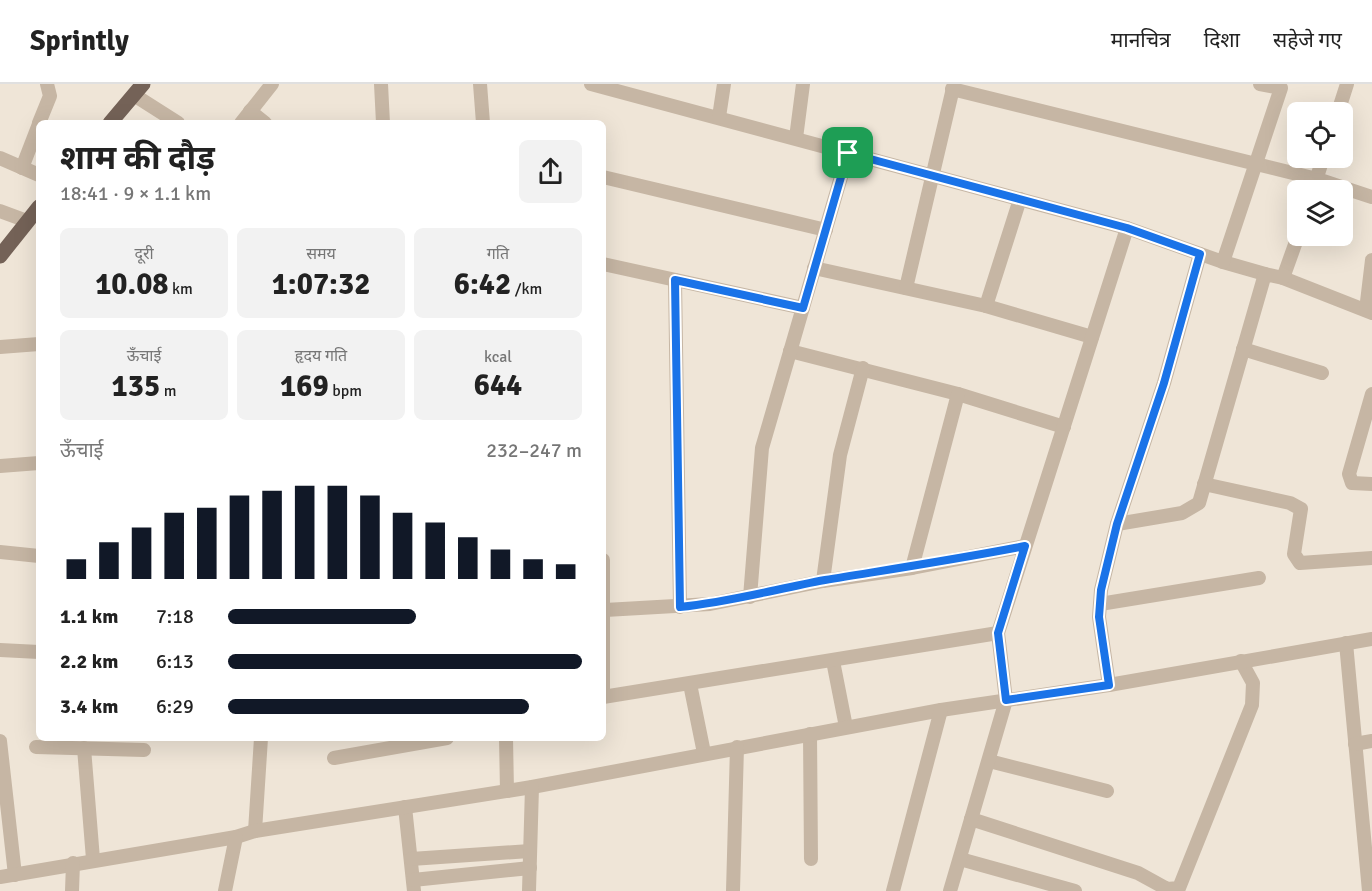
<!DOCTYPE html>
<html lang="hi">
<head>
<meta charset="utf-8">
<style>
	body { margin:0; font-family:Signika,"Noto Sans Devanagari",sans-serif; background:#f2f2f2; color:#222; height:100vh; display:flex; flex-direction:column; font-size:22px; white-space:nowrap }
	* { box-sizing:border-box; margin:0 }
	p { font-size:20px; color:#767676 }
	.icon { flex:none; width:33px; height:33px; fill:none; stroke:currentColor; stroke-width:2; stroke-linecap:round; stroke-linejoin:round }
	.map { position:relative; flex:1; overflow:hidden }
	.drawer { position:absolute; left:36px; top:36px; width:570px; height:621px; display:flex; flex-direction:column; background:#fff; border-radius:9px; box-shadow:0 6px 24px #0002 }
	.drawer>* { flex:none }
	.controls { position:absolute; left:1287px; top:18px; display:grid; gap:12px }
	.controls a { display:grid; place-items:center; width:66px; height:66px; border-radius:9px; background:#fff; box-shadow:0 6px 24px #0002; font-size:30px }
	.pin { position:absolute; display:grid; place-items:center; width:51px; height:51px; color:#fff; margin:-26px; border-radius:12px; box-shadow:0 3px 9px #0006 }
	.round { display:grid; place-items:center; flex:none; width:63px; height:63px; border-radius:9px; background:#f2f2f2 }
	.overview { display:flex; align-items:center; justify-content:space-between; height:102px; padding:0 24px }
	h1 { font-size:33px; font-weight:700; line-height:45px }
	.figures { display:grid; grid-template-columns:repeat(3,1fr); gap:9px; height:102px; padding:6px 24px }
	.figures div { display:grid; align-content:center; border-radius:9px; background:#f2f2f2; text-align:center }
	.figures b { font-size:30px; font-weight:700 }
	.figures small { font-size:16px; font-weight:400 }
	.figures p { font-size:16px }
	.chart { height:168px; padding:12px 24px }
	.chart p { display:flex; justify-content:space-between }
	.chart svg { width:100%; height:108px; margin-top:6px; stroke:#111827; stroke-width:6 }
	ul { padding:0 24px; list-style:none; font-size:20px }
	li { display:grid; grid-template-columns:96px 72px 1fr; align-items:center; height:45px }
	li i { height:15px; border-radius:8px; background:#111827 }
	header { display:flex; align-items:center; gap:36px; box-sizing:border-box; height:84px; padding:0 30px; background:#fff; border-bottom:2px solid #e0e0e0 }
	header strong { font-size:28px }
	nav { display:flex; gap:33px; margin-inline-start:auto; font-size:21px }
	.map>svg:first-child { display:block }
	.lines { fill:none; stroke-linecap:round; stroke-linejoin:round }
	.minor { stroke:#c6b6a4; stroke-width:14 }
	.major { stroke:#746257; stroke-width:15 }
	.route-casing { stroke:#fff; stroke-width:12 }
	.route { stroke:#1a73e8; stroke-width:8 }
</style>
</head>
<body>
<header>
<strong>Sprintly</strong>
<nav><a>मानचित्र</a><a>दिशा</a><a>सहेजे गए</a></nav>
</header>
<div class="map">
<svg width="1372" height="807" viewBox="0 0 1372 807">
	<rect width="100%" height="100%" fill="#efe5d7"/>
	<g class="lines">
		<g class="minor">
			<path d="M381 0 383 39"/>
			<path d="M480 0 483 39"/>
			<path d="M591 0 1127 144"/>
			<path d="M952 5 1317 95 1372 113"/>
			<path d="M134 11 178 39"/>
			<path d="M250 27 265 39"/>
			<path d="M1338 28 1347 0"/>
			<path d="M719 33 724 0"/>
			<path d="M39 39 50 12 47 0"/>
			<path d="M241 39 272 0"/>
			<path d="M796 54 803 0"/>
			<path d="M0 74 39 91"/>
			<path d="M22 84 39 40"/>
			<path d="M603 93 826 146"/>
			<path d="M1313 106 1323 74"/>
			<path d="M0 127 27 137"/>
			<path d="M1223 178 1265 190"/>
			<path d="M603 180 803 224"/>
			<path d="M814 184 986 222 1092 253"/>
			<path d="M1283 194 1372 229"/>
			<path d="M675 196 680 523"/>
			<path d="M906 204 954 0"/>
			<path d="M986 222 1020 115"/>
			<path d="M1366 226 1372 176"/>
			<path d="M0 263 39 260"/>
			<path d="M1243 265 1322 289"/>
			<path d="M790 267 958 310 1064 343"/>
			<path d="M1372 310 1349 390 1352 399 1372 400"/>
			<path d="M0 382 39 379"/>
			<path d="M1204 400 1290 419 1301 425 1294 470 1300 479 1372 474"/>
			<path d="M1117 440 1182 429 1199 419 1265 190 1283 194 1298 152"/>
			<path d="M0 468 39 472"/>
			<path d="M603 476V613"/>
			<path d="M912 484 958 310"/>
			<path d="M823 497 840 371 863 284"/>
			<path d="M750 513 762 364 848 69"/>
			<path d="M1100 520 1259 494"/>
			<path d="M605 526 710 520 823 497 912 484 1025 462"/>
			<path d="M1346 559 1369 807"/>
			<path d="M0 566 39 568"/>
			<path d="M833 577 846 643"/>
			<path d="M690 600 704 669"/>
			<path d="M1109 601 1099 533 1101 506 1117 440 1164 299 1200 170"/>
			<path d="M603 613 998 549"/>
			<path d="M810 650 811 775"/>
			<path d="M506 654 507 707"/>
			<path d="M0 657 15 791"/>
			<path d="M1355 660 1372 657"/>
			<path d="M36 663 144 666"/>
			<path d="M84 664 93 775"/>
			<path d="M334 674 447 654"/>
			<path d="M989 677 1107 707"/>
			<path d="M405 723 414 807"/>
			<path d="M971 735 1138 789 1167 805 1179 804 1252 621 1253 599 1241 577"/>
			<path d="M255 747 261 654"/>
			<path d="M411 775 530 767"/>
			<path d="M960 775 1075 807"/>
			<path d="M0 793 236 753 255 747 532 703 941 626 1109 601 1372 555"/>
			<path d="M413 796 530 784"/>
			<path d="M72 807 73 779"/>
			<path d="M225 807 236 753"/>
			<path d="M529 807 532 703"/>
			<path d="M733 807 737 663"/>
			<path d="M893 807 941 626"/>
			<path d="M950 807 1006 616 998 549 1127 144 1223 178 1281 4 1260 0"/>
		</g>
		<g class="major">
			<path d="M110 39 143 0"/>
			<path d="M0 172 39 123"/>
		</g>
	</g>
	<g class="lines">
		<defs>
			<path id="route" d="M848 69 1127 144 1200 170 1164 299 1117 440 1101 506 1099 533 1109 601 1006 616 998 549 1025 462C958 475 892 485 825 496 776 505 730 518 680 523L675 196 803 224Z"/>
		</defs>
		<use href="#route" class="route-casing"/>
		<use href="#route" class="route"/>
	</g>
</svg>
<div class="controls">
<a><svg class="icon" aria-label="locate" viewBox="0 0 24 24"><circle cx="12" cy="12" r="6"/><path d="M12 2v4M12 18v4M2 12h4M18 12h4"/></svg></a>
<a><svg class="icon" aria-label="layers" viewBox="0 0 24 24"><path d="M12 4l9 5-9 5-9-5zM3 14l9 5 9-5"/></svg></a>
</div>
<div class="pin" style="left:848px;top:69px;background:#1e9e55"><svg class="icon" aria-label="arrive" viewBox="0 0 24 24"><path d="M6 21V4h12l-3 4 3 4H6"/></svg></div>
<section class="drawer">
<div class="overview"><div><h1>शाम की दौड़</h1><p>18:41 · 9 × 1.1 km</p></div><a class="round"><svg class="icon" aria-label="share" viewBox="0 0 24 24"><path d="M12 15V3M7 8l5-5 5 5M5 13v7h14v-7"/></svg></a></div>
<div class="figures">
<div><p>दूरी</p><b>10.08<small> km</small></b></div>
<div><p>समय</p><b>1:07:32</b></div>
<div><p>गति</p><b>6:42<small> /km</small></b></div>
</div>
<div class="figures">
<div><p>ऊँचाई</p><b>135<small> m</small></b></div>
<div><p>हृदय गति</p><b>169<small> bpm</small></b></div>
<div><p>kcal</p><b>644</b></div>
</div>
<div class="chart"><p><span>ऊँचाई</span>232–247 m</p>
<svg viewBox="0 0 160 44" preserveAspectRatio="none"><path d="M5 44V36M15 44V29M25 44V23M35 44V17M45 44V15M55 44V10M65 44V8M75 44V6M85 44V6M95 44V10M105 44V17M115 44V21M125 44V27M135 44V32M145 44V36M155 44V38"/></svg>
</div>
<ul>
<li><b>1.1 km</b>7:18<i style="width:53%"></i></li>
<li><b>2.2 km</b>6:13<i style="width:100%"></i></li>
<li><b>3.4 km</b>6:29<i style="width:85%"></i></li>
</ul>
</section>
</div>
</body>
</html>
